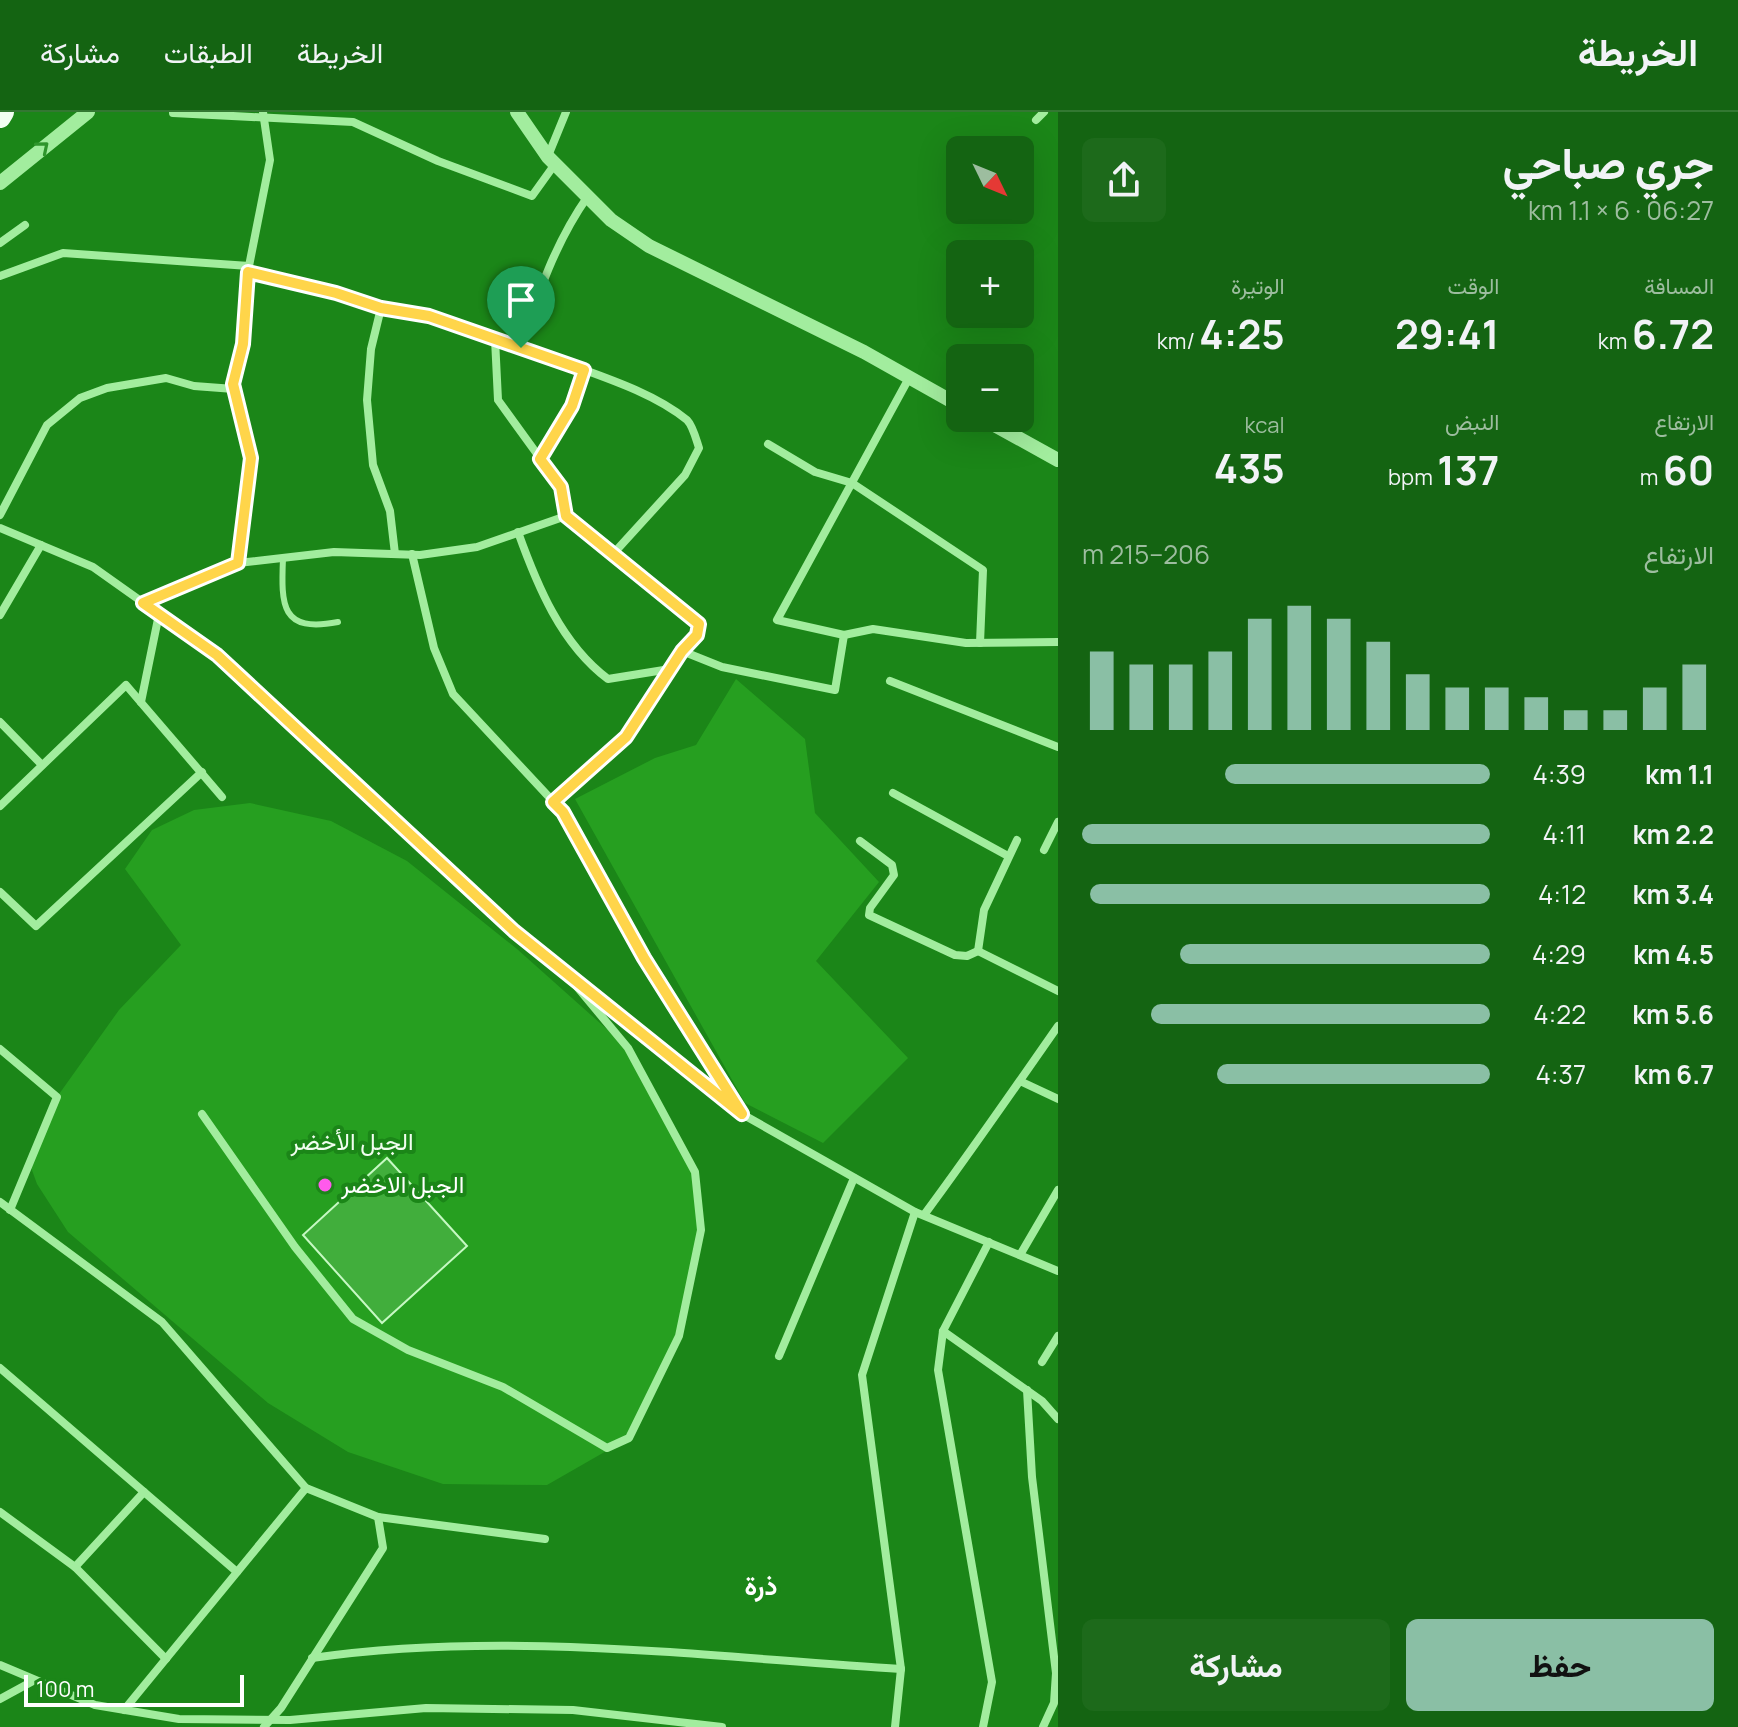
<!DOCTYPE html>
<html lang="ar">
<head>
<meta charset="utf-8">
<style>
	body { margin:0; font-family:Manrope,Vazirmatn,sans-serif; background:#1d6a1b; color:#f1f3f6; direction:rtl; height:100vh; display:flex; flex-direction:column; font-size:30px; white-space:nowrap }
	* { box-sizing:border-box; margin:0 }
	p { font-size:26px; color:#9dbd9f }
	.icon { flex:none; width:44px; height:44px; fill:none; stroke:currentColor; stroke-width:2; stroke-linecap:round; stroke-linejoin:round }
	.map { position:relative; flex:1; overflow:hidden; direction:ltr }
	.details { display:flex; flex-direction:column; background:#146412; width:680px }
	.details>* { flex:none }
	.needle { width:52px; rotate:133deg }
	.tools { position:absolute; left:946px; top:24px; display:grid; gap:16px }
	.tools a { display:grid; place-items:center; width:88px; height:88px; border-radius:12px; background:#146412; box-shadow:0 8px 32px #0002; font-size:40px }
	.scale { position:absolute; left:24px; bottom:20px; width:220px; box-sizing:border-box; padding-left:8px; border:4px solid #fff; border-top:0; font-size:22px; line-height:28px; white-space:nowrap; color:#fff; -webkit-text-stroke:6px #1b8618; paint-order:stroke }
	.pin { position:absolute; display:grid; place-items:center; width:68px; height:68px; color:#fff; margin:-82px -34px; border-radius:50% 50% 50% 0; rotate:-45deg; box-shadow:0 0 8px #0007 }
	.pin .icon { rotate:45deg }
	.round { display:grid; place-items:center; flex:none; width:84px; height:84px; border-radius:12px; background:#1d6a1b }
	.head { display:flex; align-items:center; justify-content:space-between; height:136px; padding:0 24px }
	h1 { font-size:44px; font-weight:700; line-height:60px }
	.stats { display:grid; grid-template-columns:repeat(3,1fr); gap:12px; height:136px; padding:8px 24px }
	.stats div { display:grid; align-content:center }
	.stats b { font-size:40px; font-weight:700 }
	.stats small { font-size:22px; font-weight:400 }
	.stats p { font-size:22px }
	.chart { height:224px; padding:16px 24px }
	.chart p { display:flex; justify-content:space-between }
	.chart svg { width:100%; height:144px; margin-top:8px; stroke:#8abfa5; stroke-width:6 }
	.primary-button { display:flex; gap:16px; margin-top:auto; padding:16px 24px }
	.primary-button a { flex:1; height:92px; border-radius:12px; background:#8abfa5; color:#111; font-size:32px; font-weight:700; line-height:92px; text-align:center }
	.primary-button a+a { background:#1d6a1b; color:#f1f3f6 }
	ul { padding:0 24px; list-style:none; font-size:26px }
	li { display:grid; grid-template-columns:128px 96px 1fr; align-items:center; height:60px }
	li i { height:20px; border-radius:10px; background:#8abfa5 }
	header { display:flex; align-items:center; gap:48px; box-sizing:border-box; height:112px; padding:0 40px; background:#146412; border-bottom:2px solid #337832 }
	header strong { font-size:38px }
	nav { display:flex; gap:44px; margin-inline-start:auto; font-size:28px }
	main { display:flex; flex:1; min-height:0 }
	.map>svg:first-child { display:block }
	.green { fill:#269f20 }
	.building { fill:#41ae3c; stroke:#c6f9c3; stroke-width:2 }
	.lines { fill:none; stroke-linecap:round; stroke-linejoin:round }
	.service { stroke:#a2ed9e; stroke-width:6 }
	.minor { stroke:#a2ed9e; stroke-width:8 }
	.tertiary { stroke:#a2ed9e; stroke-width:14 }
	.trunk { stroke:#f2fff2; stroke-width:22 }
	.oneway { stroke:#2f952c }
	.route-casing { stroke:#fff; stroke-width:16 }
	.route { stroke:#ffd54a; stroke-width:10 }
	.poi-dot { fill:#ff5aec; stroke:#1b8618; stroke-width:3 }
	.labels { text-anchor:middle; stroke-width:8; stroke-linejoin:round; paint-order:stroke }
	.park-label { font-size:24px; fill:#f1fef0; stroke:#1b8618 }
	.poi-label { font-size:24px; fill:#fff; stroke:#1b8618; text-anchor:start }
	.neighbourhood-label { font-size:26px; font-weight:bold; fill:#fff; stroke:#1b8618 }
</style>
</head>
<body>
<header>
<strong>الخريطة</strong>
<nav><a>الخريطة</a><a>الطبقات</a><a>مشاركة</a></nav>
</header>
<main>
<section class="details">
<div class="head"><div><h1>جري صباحي</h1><p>06:27 · 6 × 1.1 km</p></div><a class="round"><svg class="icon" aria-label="share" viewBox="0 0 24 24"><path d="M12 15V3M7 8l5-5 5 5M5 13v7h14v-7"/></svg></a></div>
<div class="stats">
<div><p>المسافة</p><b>6.72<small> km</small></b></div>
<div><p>الوقت</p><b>29:41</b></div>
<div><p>الوتيرة</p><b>4:25<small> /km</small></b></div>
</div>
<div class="stats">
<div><p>الارتفاع</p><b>60<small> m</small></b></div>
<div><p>النبض</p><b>137<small> bpm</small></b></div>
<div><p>kcal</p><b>435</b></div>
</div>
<div class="chart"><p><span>الارتفاع</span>206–215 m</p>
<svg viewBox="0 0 160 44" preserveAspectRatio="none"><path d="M5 44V20M15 44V24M25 44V24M35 44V20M45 44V10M55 44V6M65 44V10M75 44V17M85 44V27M95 44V31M105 44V31M115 44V34M125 44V38M135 44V38M145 44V31M155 44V24"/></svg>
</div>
<ul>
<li><b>1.1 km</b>4:39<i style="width:65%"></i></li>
<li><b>2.2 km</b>4:11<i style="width:100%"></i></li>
<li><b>3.4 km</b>4:12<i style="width:98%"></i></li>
<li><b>4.5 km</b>4:29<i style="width:76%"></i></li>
<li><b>5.6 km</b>4:22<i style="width:83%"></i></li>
<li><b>6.7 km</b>4:37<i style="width:67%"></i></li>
</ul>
<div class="primary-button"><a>حفظ</a><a>مشاركة</a></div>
</section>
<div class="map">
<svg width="1058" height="1615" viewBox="0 0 1058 1615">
	<rect width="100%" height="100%" fill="#1b8618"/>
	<g class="green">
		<path d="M736 567 805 627 815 701 879 770 816 849 908 946 823 1031 745 991 575 687 655 646 696 633Z"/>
		<path d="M250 691 331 709 407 749 517 837 628 936 695 1060 701 1118 679 1224 629 1326 547 1373 443 1372 348 1340 268 1291 68 1120 37 1072 29 1050 57 985 119 898 181 833 125 757 152 718 194 698Z"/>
	</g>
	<path class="building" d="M387 1046 467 1134 382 1211 303 1123Z"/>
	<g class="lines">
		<path class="service" d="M283 446C281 494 281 521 338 510"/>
		<g class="minor">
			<path d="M173 1 353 10 438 49 532 84 555 52"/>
			<path d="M1036 8 1044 0"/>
			<path d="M548 44 566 0"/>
			<path d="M0 131 25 113"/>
			<path d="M248 160C354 185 457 213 560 249 600 264 653 280 687 308 693 314 696 327 699 336L685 363 613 442"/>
			<path d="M0 164 63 141 249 154"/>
			<path d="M381 196 371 237 367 288 373 353 390 399 395 442"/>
			<path d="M495 227 498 288 561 375 566 404 699 512 697 523 682 539 626 625 553 690"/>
			<path d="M521 236C538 181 555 131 588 84"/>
			<path d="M909 266 777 508 844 523 873 517 966 531 1058 530"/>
			<path d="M768 332 815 360 852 371 983 458 980 531"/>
			<path d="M540 347 572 294 584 258"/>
			<path d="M0 403 47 313 80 286 107 276 166 266 194 274 234 277"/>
			<path d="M0 416 93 455 217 543 514 819 742 1002 915 1100 1058 1159"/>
			<path d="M518 420C537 473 561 532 608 567L670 557"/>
			<path d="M412 442 434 536 453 582 563 700 644 846 737 994"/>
			<path d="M238 451 251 346 233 272 243 232 249 154 270 48 263 0"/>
			<path d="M143 491 238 451 334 440 420 443 477 435 566 404"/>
			<path d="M0 503 41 433"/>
			<path d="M682 539 722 555 835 578 844 523"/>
			<path d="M890 569 1058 635"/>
			<path d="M141 590 159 502"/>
			<path d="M0 610 42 653"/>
			<path d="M893 681 1008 744"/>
			<path d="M0 694 126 573 222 685"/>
			<path d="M860 729 892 753 894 763 870 796 869 803 955 843 967 844 978 839"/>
			<path d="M1044 738 1058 710"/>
			<path d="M0 780 36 814 202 660"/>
			<path d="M978 839 984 798 1017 728"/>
			<path d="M978 839 1058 879"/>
			<path d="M0 937 57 985 10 1098"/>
			<path d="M1022 970 1058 987"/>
			<path d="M202 1002 295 1135 353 1207 408 1238 503 1275 607 1336 629 1326 679 1224 701 1118 695 1060 628 936 573 870"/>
			<path d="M0 1090 162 1210 306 1376 378 1405 545 1427"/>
			<path d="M924 1103C970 1041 1014 977 1058 914"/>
			<path d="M1020 1143 1058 1078"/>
			<path d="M943 1219 1042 1289 1058 1307"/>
			<path d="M779 1244 854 1066"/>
			<path d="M1042 1250 1058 1224"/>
			<path d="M0 1256 237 1460"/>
			<path d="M1027 1278 1032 1365 1056 1561 1054 1591 1043 1615"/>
			<path d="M0 1400 75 1455 166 1547"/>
			<path d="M75 1455 144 1380"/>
			<path d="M312 1546C507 1518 706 1545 901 1557"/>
			<path d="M0 1553 95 1593 179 1607 290 1608 426 1596 573 1598 722 1615"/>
			<path d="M0 1587 33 1569"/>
			<path d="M124 1598 306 1376"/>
			<path d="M264 1615 281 1596 383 1436 378 1405"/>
			<path d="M895 1615 901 1557 862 1263 915 1100"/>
			<path d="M983 1615 992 1570 938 1258 943 1219 989 1130"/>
		</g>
		<g class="tertiary">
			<path d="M517 0 548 45 611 108 649 134 864 240 960 294"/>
			<path d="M0 71 88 0"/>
			<path d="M982 306 1058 348"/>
		</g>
		<path class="trunk" d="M0 5 3 0"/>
	</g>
	<defs><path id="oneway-chevron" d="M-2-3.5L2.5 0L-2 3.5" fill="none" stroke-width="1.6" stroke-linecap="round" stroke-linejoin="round" transform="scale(2)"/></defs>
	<use class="oneway" href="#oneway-chevron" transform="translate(43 35) rotate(-40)"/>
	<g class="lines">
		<defs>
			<path id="route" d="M248 160 336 181 381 196 429 204 584 258 572 294 540 347 561 375 566 404 699 512 697 523 682 539 626 625 553 690 563 700 644 846 742 1002 514 819 217 543 143 491 238 451 251 346 233 272 243 232Z"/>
		</defs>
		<use href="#route" class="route-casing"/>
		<use href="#route" class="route"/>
	</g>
	<circle class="poi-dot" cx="325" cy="1073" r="8"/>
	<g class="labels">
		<g class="park-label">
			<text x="352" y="1038">الجبل الأخضر</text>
		</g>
		<g class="poi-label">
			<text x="341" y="1081">الجبل الاخضر</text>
		</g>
		<g class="neighbourhood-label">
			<text x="761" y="1483">ذرة</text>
		</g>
	</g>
</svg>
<div class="tools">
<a><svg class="needle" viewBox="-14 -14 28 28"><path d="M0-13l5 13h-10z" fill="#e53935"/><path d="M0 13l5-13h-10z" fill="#9dbd9f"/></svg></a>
<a>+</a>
<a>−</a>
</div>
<div class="scale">100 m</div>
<div class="pin" style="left:521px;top:236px;background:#1e9e55"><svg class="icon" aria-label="arrive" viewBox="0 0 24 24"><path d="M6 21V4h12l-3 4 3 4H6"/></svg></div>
</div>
</main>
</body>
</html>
